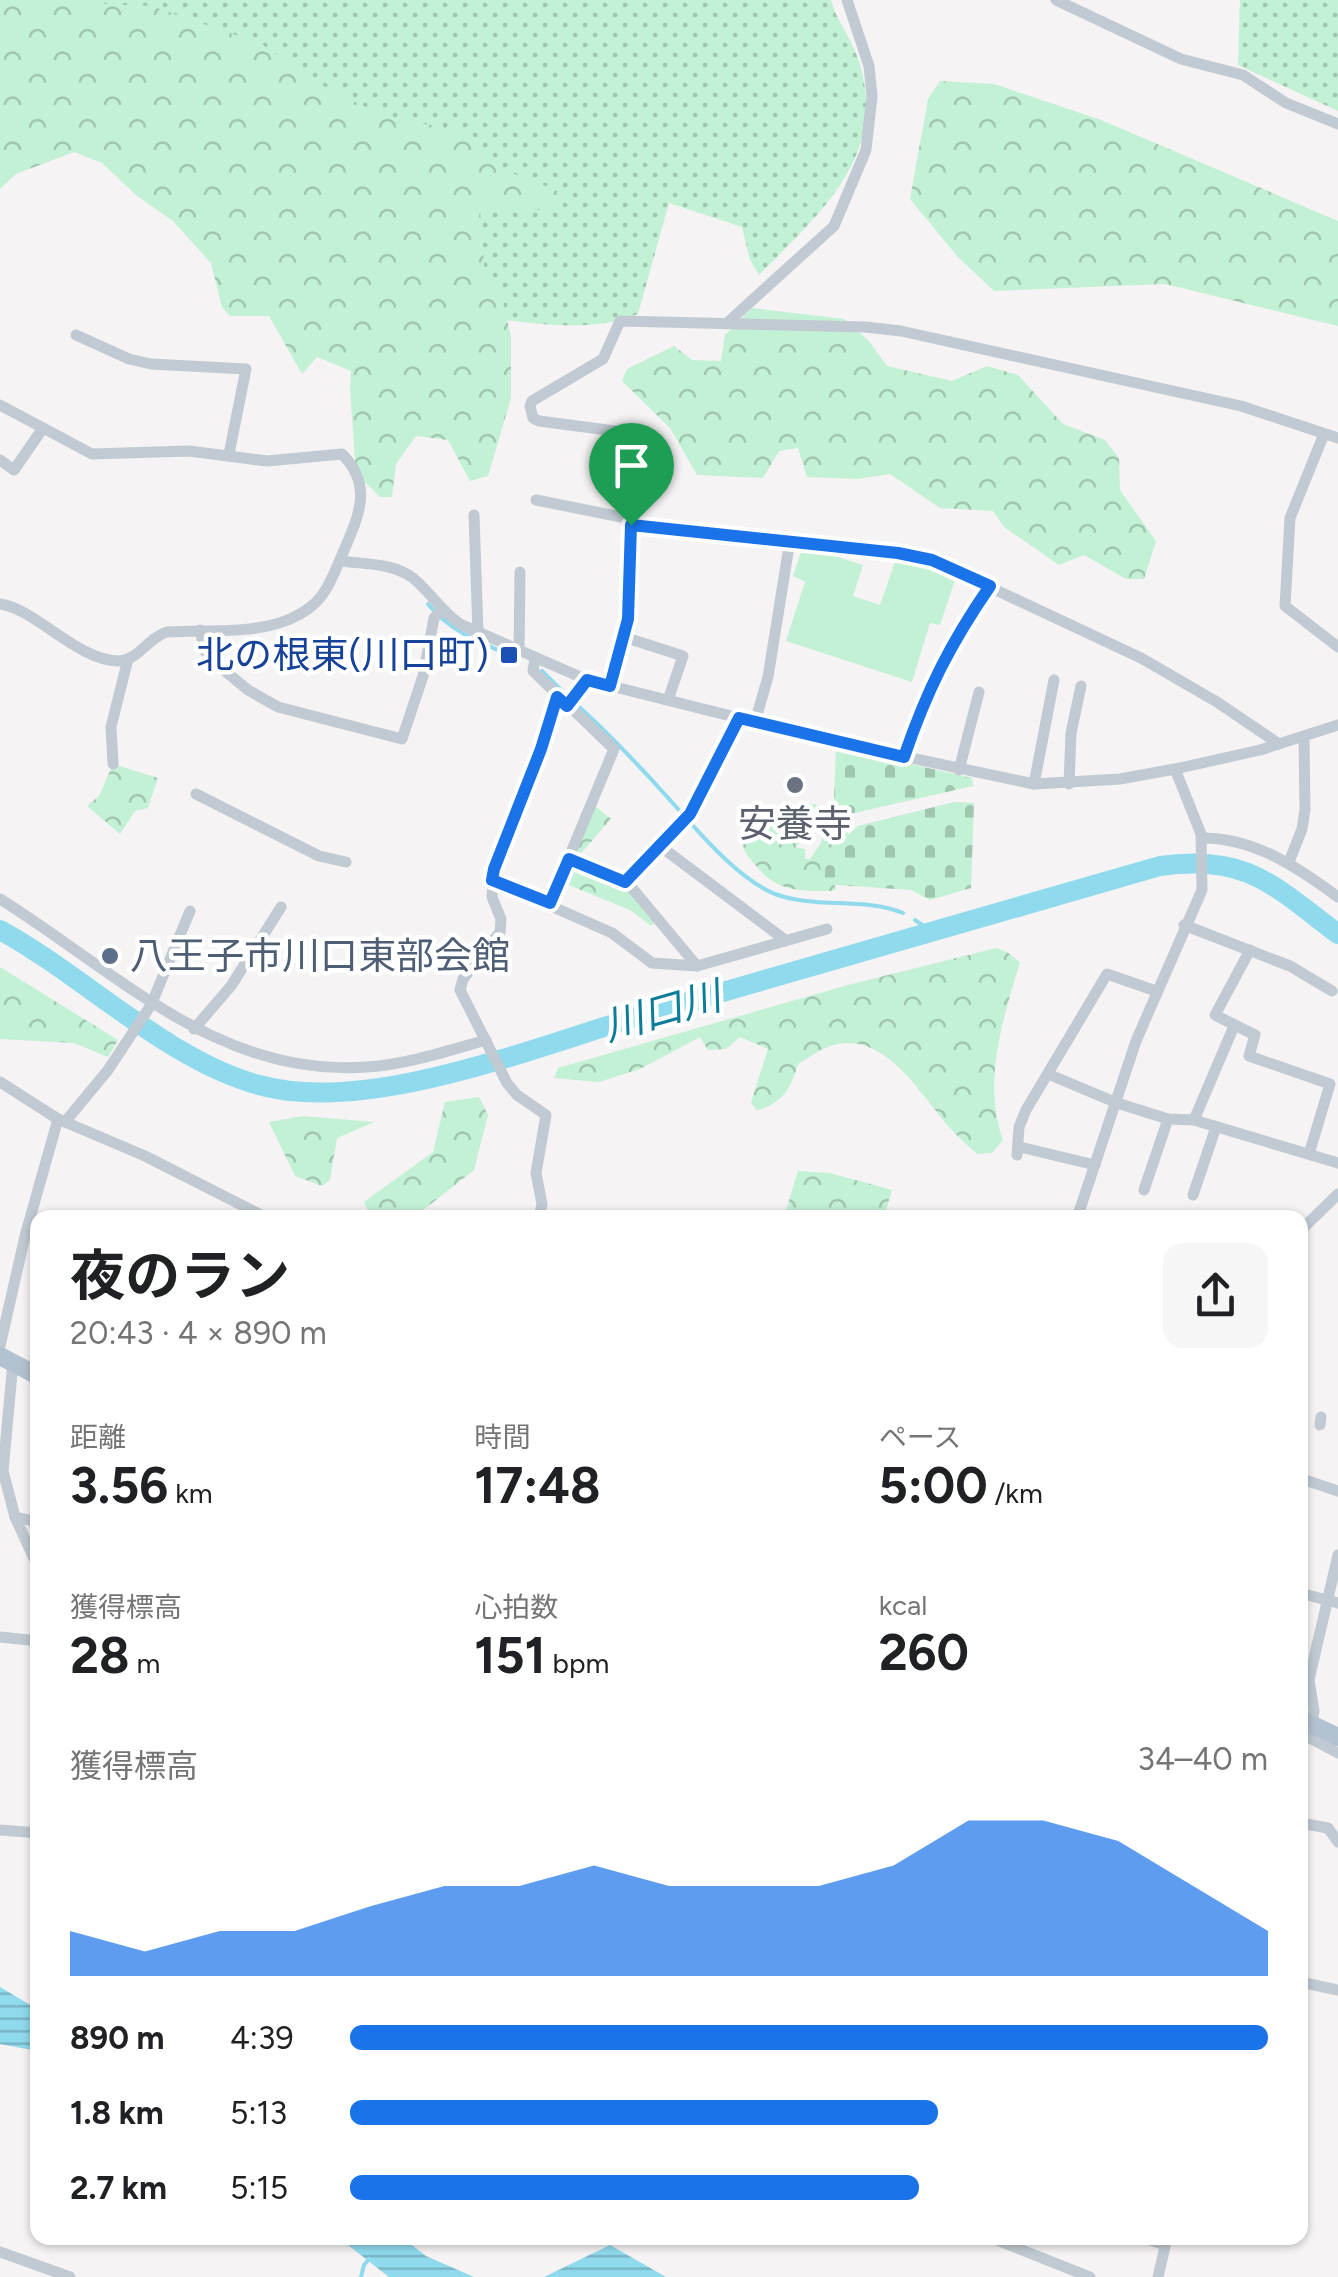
<!DOCTYPE html>
<html lang="ja">
<head>
<meta charset="utf-8">
<style>
	body { margin:0; font-family:Figtree,"Noto Sans JP",sans-serif; background:#f6f6f6; color:#202124; height:100vh; display:flex; flex-direction:column; font-size:38px; white-space:nowrap }
	* { box-sizing:border-box; margin:0 }
	p { font-size:32px; color:#757577 }
	.icon { flex:none; width:55px; height:55px; fill:none; stroke:currentColor; stroke-width:2; stroke-linecap:round; stroke-linejoin:round }
	.map { position:relative; flex:1; overflow:hidden }
	.drawer { position:absolute; left:30px; top:1210px; width:1278px; height:1035px; display:flex; flex-direction:column; background:#fff; border-radius:20px; box-shadow:0 2px 8px #0004 }
	.drawer>* { flex:none }
	.pin { position:absolute; display:grid; place-items:center; width:85px; height:85px; color:#fff; margin:-102px -42px; border-radius:50% 50% 50% 0; rotate:-45deg; box-shadow:0 0 10px #0007 }
	.pin .icon { rotate:45deg }
	.round { display:grid; place-items:center; flex:none; width:105px; height:105px; border-radius:20px; background:#f6f6f6 }
	.overview { display:flex; align-items:center; justify-content:space-between; height:170px; padding:0 40px }
	h1 { font-size:55px; font-weight:700; line-height:75px }
	.figures { display:grid; grid-template-columns:repeat(3,1fr); gap:15px; height:170px; padding:10px 40px }
	.figures div { display:grid; align-content:center }
	.figures b { font-size:50px; font-weight:700 }
	.figures small { font-size:28px; font-weight:400 }
	.figures p { font-size:28px }
	.chart { height:280px; padding:20px 40px }
	.chart p { display:flex; justify-content:space-between }
	.chart svg { width:100%; height:180px; margin-top:10px; fill:#1a73e8; opacity:.7 }
	ul { padding:0 40px; list-style:none; font-size:32px }
	li { display:grid; grid-template-columns:160px 120px 1fr; align-items:center; height:75px }
	li i { height:25px; border-radius:12px; background:#1a73e8 }
	.map>svg:first-child { display:block }
	.grass { fill:url(#grass-dots) }
	.forest { fill:url(#forest-crowns) }
	.cemetery { fill:url(#cemetery-stones) }
	.pitch { fill:#c3f1d5 }
	.water { fill:url(#water-rules) }
	.lines { fill:none; stroke-linecap:round; stroke-linejoin:round }
	.stream { stroke:#90daee; stroke-width:4 }
	.river { stroke:#90daee; stroke-width:20 }
	.minor { stroke:#c1cad2; stroke-width:11 }
	.primary { stroke:#b3c2d1; stroke-width:18 }
	.route-casing { stroke:#fff; stroke-width:20 }
	.route { stroke:#1a73e8; stroke-width:12 }
	.transit-dot { fill:#1a4fb4; stroke:#fff; stroke-width:4 }
	.worship-dot { fill:#6b7280; stroke:#fff; stroke-width:4 }
	.service-dot { fill:#5c6f8a; stroke:#fff; stroke-width:4 }
	.labels { text-anchor:middle; stroke-width:9; stroke-linejoin:round; paint-order:stroke }
	.transit-label { font-size:38px; fill:#164399; stroke:#fff; text-anchor:end }
	.worship-label { font-size:38px; fill:#5b616d; stroke:#fff }
	.service-label { font-size:38px; fill:#4e5e75; stroke:#fff; text-anchor:start }
	.water-label { font-size:40px; font-style:italic; fill:#0c7c9b; stroke:#fff }
</style>
</head>
<body>
<div class="map">
<svg width="1338" height="2277" viewBox="0 0 1338 2277">
	<defs>
		<pattern id="grass-dots" width="8" height="8" patternUnits="userSpaceOnUse" patternTransform="scale(2.5)"><rect width="8" height="8" fill="#c3f1d5"/><path d="M2 2h.1M6 6h.1" fill="none" stroke="#a0c6b0" stroke-width="1.8" stroke-linecap="round"/></pattern>
		<pattern id="forest-crowns" width="20" height="18" patternUnits="userSpaceOnUse" patternTransform="scale(2.5)"><rect width="20" height="18" fill="#c3f1d5"/><path d="M2 6a3 3 0 1 1 6 0M12 15a3 3 0 1 1 6 0" fill="none" stroke="#a0c6b0"/></pattern>
		<pattern id="cemetery-stones" width="16" height="16" patternUnits="userSpaceOnUse" patternTransform="scale(2.5)"><rect width="16" height="16" fill="#c3f1d5"/><path d="M2 7V4a2 2 0 0 1 4 0v3zM10 15v-3a2 2 0 0 1 4 0v3z" fill="#a0c6b0"/></pattern>
		<pattern id="water-rules" width="6" height="5" patternUnits="userSpaceOnUse" patternTransform="scale(2.5)"><rect width="6" height="5" fill="#90daee"/><path d="M0 2.5h6" fill="none" stroke="#78b4c4"/></pattern>
	</defs>
	<rect width="100%" height="100%" fill="#f5f3f3"/>
	<g class="grass">
		<path d="M0 0H831C836 20 850 36 857 56 892 154 820 213 759 275L750 260 742 227 669 203 638 314C589 334 533 323 481 317Z"/>
		<path d="M1240 0H1338V111L1238 65Z"/>
	</g>
	<g class="forest">
		<path d="M0 0H100L104 4 151 6 260 43 331 91 393 119 469 131C489 174 518 172 557 191L558 210 480 208 484 265 491 288 501 293 511 337V398L488 476 470 481 448 440 416 436 396 464 392 497H380L356 473 350 390 351 371 317 357 302 374 269 316H230L222 307 211 263 173 221 137 196 102 163 74 152 16 174 0 189Z"/>
		<path d="M940 81 994 84 1101 120 1338 221V326L1165 284 994 291 958 257 910 199 928 99Z"/>
		<path d="M752 308 844 319 868 340 887 366 952 381 987 366 1018 375 1063 424 1105 440 1119 458 1120 490 1156 541 1144 579H1126L1084 555 1059 565 1004 527 993 511 940 508 890 474 858 479 807 477 798 448 779 451 763 478 697 475 670 428 622 381 627 369 674 346 692 360 721 361 725 335Z"/>
		<path d="M113 764 158 778 148 808 135 811 120 834 87 806 99 796Z"/>
		<path d="M591 803 611 819 575 860 625 882 659 918 651 926 630 910 559 881Z"/>
		<path d="M810 804C824 805 828 810 838 818 860 833 842 861 834 883L836 889 831 891C802 891 778 892 758 868 745 853 740 848 741 826L751 820 803 830 804 839 795 847 805 849V859H810L821 843 824 822 815 818 804 819V808Z"/>
		<path d="M996 948 1007 952 1020 962C1003 1020 982 1081 1003 1140L992 1153 977 1154C967 1145 957 1136 948 1126 919 1092 881 1024 825 1048 816 1052 807 1059 798 1064 791 1088 782 1105 756 1110L751 1102 768 1049 740 1037 726 1049 708 1050 700 1037 640 1069 599 1082 554 1078 558 1068 848 985Z"/>
		<path d="M0 967 118 1040 108 1057 74 1043 0 1039Z"/>
		<path d="M479 1097 488 1115 474 1170 418 1214 368 1211 364 1202 433 1152 445 1102Z"/>
		<path d="M303 1116 374 1122 337 1138 330 1180 322 1186 295 1176 269 1122Z"/>
		<path d="M798 1171 830 1173 892 1190 884 1217H784Z"/>
	</g>
	<g class="cemetery">
		<path d="M836 747 972 778 973 786 841 816 834 798Z"/>
		<path d="M954 802 974 803 971 888 930 900 911 890 822 884 819 853H838L839 843 858 826Z"/>
	</g>
	<path class="pitch" d="M803 546 863 565 853 596 880 605 898 553 958 571 940 625 930 623 912 682 786 641 805 582 793 576Z"/>
	<g class="water">
		<path d="M0 1987 37 2009V2051L0 2044Z"/>
		<path d="M339 2238H403L426 2256 474 2277H389Z"/>
		<path d="M610 2245 666 2277H544Z"/>
	</g>
	<g class="lines">
		<g class="stream">
			<path d="M428 604C449 630 477 641 507 654"/>
			<path d="M542 671 570 699"/>
			<path d="M577 705C613 737 646 773 678 809 703 837 740 880 775 894 816 909 863 897 903 913"/>
			<path d="M915 920 934 933"/>
			<path d="M361 2277 364 2265 369 2259"/>
		</g>
		<path class="river" d="M0 930C83 975 167 1060 259 1085 370 1116 541 1044 650 1013 821 965 991 916 1160 866 1247 854 1273 885 1338 934"/>
		<g class="minor">
			<path d="M1056 0 1181 59 1243 75 1286 103 1338 124"/>
			<path d="M727 323 834 226 866 150 872 96 869 66 847 0"/>
			<path d="M76 335 129 359 151 364 246 369 229 454"/>
			<path d="M0 405 92 454 189 451 267 461 342 454C373 485 359 515 345 548 330 581 327 603 290 619 254 635 205 629 167 632 149 637 138 660 120 661 79 662 36 609 0 604"/>
			<path d="M1324 434 1290 518 1285 606 1338 647"/>
			<path d="M0 460 14 470 43 428"/>
			<path d="M536 500 631 519"/>
			<path d="M474 515 478 633"/>
			<path d="M631 525 790 540 932 560 1141 658 1217 702 1279 744"/>
			<path d="M341 561C363 564 394 563 413 578 430 592 441 611 460 624L587 680 831 741 1034 784 1120 779 1175 769 1260 750 1338 725"/>
			<path d="M200 630 205 651 214 662 248 690 278 707 402 739 423 676 434 618 442 610"/>
			<path d="M624 637 683 656 668 700"/>
			<path d="M519 652 520 572"/>
			<path d="M535 659 533 671 614 749 550 903"/>
			<path d="M610 685C616 665 623 645 627 625 634 588 637 459 615 431L539 421 533 418 530 406 532 401 603 359 620 321 865 327 901 331 1241 406 1338 438"/>
			<path d="M567 707 587 680"/>
			<path d="M755 722 768 677 790 540"/>
			<path d="M904 757C927 690 950 644 990 586"/>
			<path d="M113 764 111 727 128 659"/>
			<path d="M959 770 979 692"/>
			<path d="M1034 784 1054 680"/>
			<path d="M1069 784 1071 733 1081 686"/>
			<path d="M196 794 319 856 346 862"/>
			<path d="M1202 838C1255 838 1297 867 1338 897"/>
			<path d="M660 846 785 940"/>
			<path d="M569 859 632 888 697 966 827 929"/>
			<path d="M1289 862 1302 829 1305 810 1304 736"/>
			<path d="M492 880 612 933 652 963 697 966"/>
			<path d="M625 882 690 814 739 718"/>
			<path d="M0 899C117 972 219 1078 367 1067 408 1064 447 1051 486 1040"/>
			<path d="M1184 925 1290 966 1332 991"/>
			<path d="M1250 950 1215 1015 1255 1035 1249 1056 1330 1084 1309 1154"/>
			<path d="M194 1029 231 986 281 907"/>
			<path d="M1048 1074 1117 1103 1168 1119 1194 1120 1338 1163"/>
			<path d="M0 1082 58 1119 145 1156 267 1218"/>
			<path d="M1194 1120 1234 1026"/>
			<path d="M65 1122 108 1070 151 1005 190 911"/>
			<path d="M1020 1147 1095 1165"/>
			<path d="M1017 1155 1019 1127 1026 1110 1107 974 1156 991"/>
			<path d="M1144 1190 1168 1119"/>
			<path d="M1193 1195 1216 1127"/>
			<path d="M539 1218 542 1204 536 1173 546 1115 517 1095 507 1083 460 990 463 979 500 932 501 919 492 897 494 869 557 697"/>
			<path d="M1077 1218 1136 1041 1202 890 1201 834 1175 769"/>
			<path d="M1236 1218 1237 1216"/>
			<path d="M1300 1231 1338 1194"/>
			<path d="M0 1346 25 1236 58 1119"/>
			<path d="M13 1362 3 1471 15 1517 38 1567"/>
			<path d="M1320 1425 1321 1417"/>
			<path d="M1300 1473 1302 1479 1338 1491"/>
			<path d="M15 1517 38 1522"/>
			<path d="M1300 1593 1338 1603"/>
			<path d="M0 1637 38 1641"/>
			<path d="M1312 1722 1314 1711 1309 1680 1338 1555"/>
			<path d="M1300 1733 1338 1753"/>
			<path d="M1300 1823 1328 1828 1338 1842"/>
			<path d="M0 1830 38 1833"/>
			<path d="M1300 1982 1338 1990"/>
			<path d="M992 2238 1090 2277"/>
			<path d="M1145 2238 1165 2245"/>
			<path d="M0 2252 70 2277"/>
			<path d="M1158 2277 1167 2238"/>
		</g>
		<g class="primary">
			<path d="M0 1356 38 1376"/>
			<path d="M1300 1719 1338 1737"/>
		</g>
	</g>
	<g class="lines">
		<defs>
			<path id="route" d="M631 525 898 553 932 560 990 586C950 644 927 690 904 757L739 718 690 814 625 882 569 859 550 903 492 880 494 869 541 749 557 697 567 706 587 680 610 686 628 619Z"/>
		</defs>
		<use href="#route" class="route-casing"/>
		<use href="#route" class="route"/>
	</g>
	<rect class="transit-dot" x="499" y="645" width="20" height="20" rx="5"/>
	<circle class="worship-dot" cx="795" cy="785" r="10"/>
	<circle class="service-dot" cx="110" cy="956" r="10"/>
	<g class="labels">
		<g class="transit-label">
			<text x="489" y="668">北の根東(川口町)</text>
		</g>
		<g class="worship-label">
			<text x="795" y="837">安養寺</text>
		</g>
		<g class="service-label">
			<text x="130" y="969">八王子市川口東部会館</text>
		</g>
		<g class="water-label">
			<text transform="translate(662 1011) rotate(-16)" y="14">川口川</text>
		</g>
	</g>
</svg>
<div class="pin" style="left:631px;top:525px;background:#1e9e55"><svg class="icon" aria-label="arrive" viewBox="0 0 24 24"><path d="M6 21V4h12l-3 4 3 4H6"/></svg></div>
<section class="drawer">
<div class="overview"><div><h1>夜のラン</h1><p>20:43 · 4 × 890 m</p></div><a class="round"><svg class="icon" aria-label="share" viewBox="0 0 24 24"><path d="M12 15V3M7 8l5-5 5 5M5 13v7h14v-7"/></svg></a></div>
<div class="figures">
<div><p>距離</p><b>3.56<small> km</small></b></div>
<div><p>時間</p><b>17:48</b></div>
<div><p>ペース</p><b>5:00<small> /km</small></b></div>
</div>
<div class="figures">
<div><p>獲得標高</p><b>28<small> m</small></b></div>
<div><p>心拍数</p><b>151<small> bpm</small></b></div>
<div><p>kcal</p><b>260</b></div>
</div>
<div class="chart"><p><span>獲得標高</span>34–40 m</p>
<svg viewBox="0 0 160 44" preserveAspectRatio="none"><path d="M0 44V33L10 38L20 33L30 33L40 27L50 22L60 22L70 17L80 22L90 22L100 22L110 17L120 6L130 6L140 11L150 22L160 33V44z"/></svg>
</div>
<ul>
<li><b>890 m</b>4:39<i style="width:100%"></i></li>
<li><b>1.8 km</b>5:13<i style="width:64%"></i></li>
<li><b>2.7 km</b>5:15<i style="width:62%"></i></li>
</ul>
</section>
</div>
</body>
</html>
